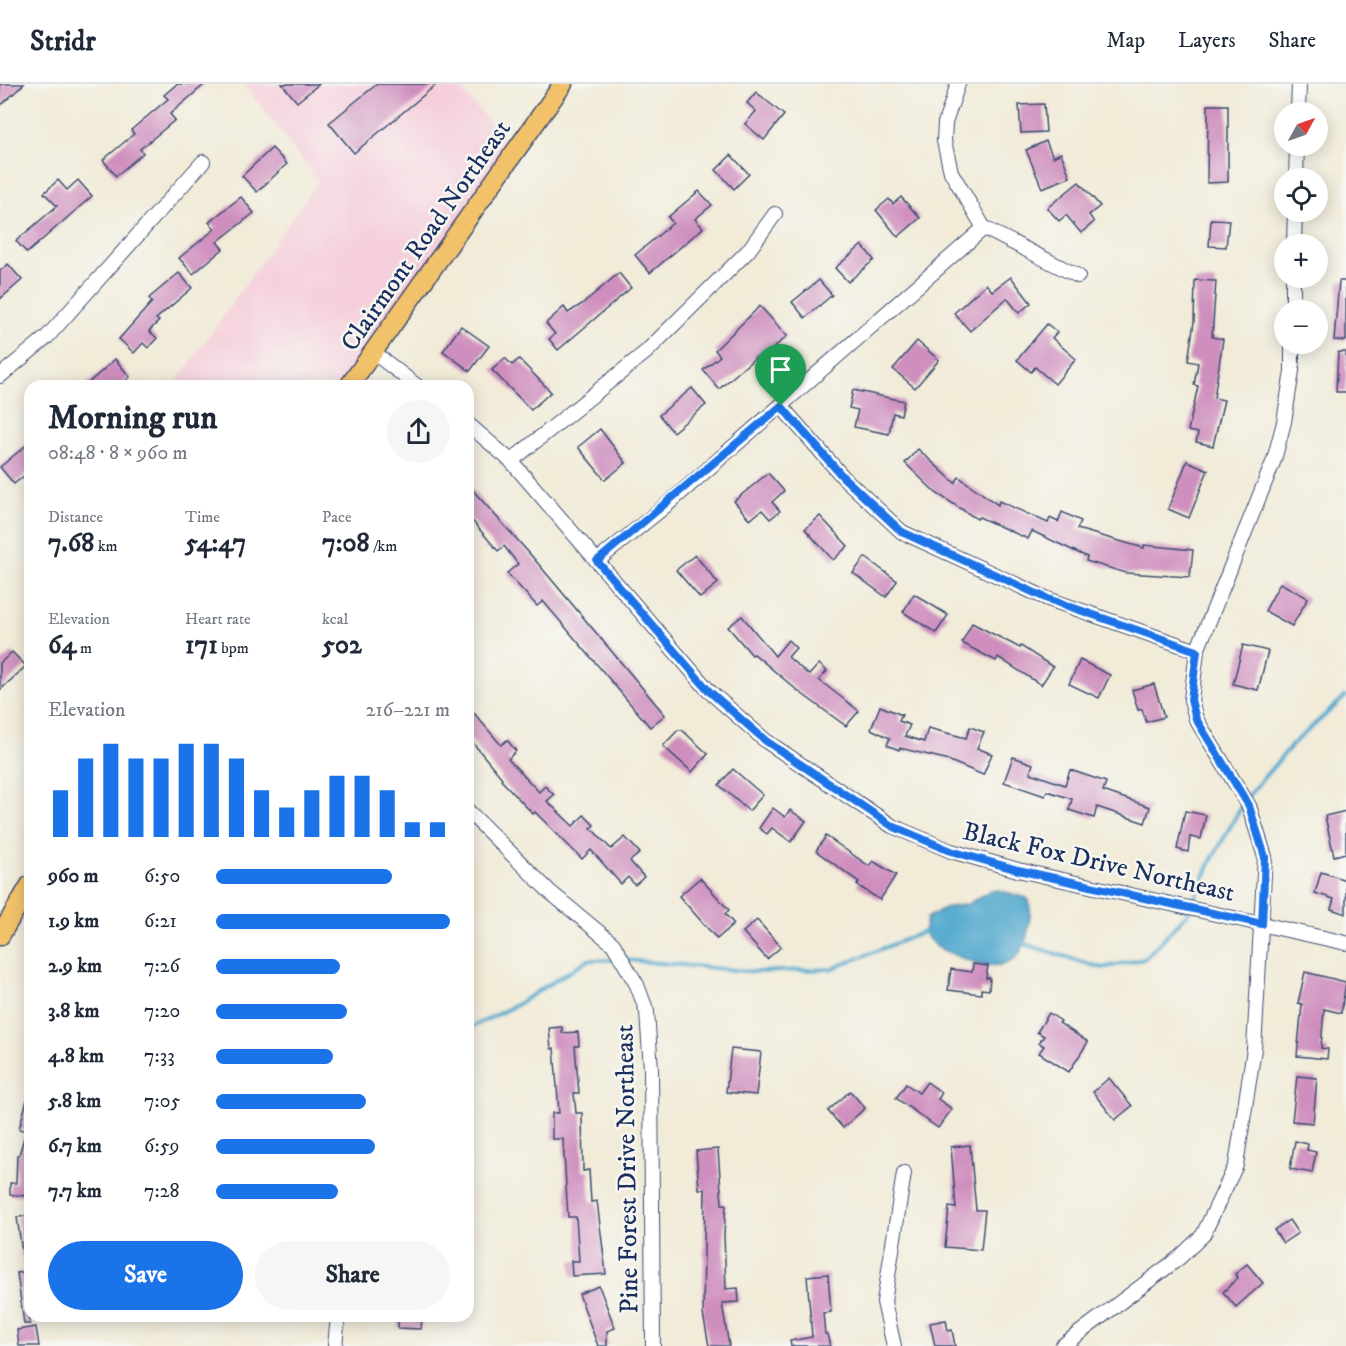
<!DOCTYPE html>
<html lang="en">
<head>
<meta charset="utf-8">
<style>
	body { margin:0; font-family:"IM FELL DW Pica",serif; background:#f6f6f7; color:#1f2937; height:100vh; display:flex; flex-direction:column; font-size:22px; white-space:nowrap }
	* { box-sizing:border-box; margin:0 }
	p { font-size:20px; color:#747a83 }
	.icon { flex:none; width:33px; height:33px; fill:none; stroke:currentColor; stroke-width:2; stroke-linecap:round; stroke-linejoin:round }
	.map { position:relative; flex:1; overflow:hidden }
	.panel { position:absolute; left:24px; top:296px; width:450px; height:942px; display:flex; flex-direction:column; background:#fff; border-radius:18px; box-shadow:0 3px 15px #0003 }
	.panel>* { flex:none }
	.needle { width:39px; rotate:50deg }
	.fabs { position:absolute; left:1274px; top:18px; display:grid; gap:12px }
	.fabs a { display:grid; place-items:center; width:54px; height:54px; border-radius:50%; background:#fff; box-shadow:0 3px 15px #0003; font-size:30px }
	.pin { position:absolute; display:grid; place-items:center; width:51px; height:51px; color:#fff; margin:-62px -26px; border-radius:50% 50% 50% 0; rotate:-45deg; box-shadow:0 0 6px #0007 }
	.pin .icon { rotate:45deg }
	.round { display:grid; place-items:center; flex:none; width:63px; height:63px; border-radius:32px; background:#f6f6f7 }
	.summary { display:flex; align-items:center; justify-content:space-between; height:102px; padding:0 24px }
	h1 { font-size:33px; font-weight:700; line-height:45px }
	.stats { display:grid; grid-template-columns:repeat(3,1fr); gap:9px; height:102px; padding:6px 24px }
	.stats div { display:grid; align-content:center }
	.stats b { font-size:26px; font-weight:700 }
	.stats small { font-size:16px; font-weight:400 }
	.stats p { font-size:16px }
	.chart { height:168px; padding:12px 24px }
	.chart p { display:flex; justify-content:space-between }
	.chart svg { width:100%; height:108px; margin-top:6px; stroke:#1a73e8; stroke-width:6 }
	.cta { display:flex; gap:12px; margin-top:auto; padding:12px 24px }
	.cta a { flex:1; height:69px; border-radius:36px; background:#1a73e8; color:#fff; font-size:24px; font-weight:700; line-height:69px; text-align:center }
	.cta a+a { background:#f6f6f7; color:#1f2937 }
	ul { padding:0 24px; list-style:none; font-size:20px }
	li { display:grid; grid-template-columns:96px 72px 1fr; align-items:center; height:45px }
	li i { height:15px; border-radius:8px; background:#1a73e8 }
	header { display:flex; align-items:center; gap:36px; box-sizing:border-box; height:84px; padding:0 30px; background:#fff; border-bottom:2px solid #e0e1e3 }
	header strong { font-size:28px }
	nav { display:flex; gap:33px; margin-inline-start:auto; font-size:21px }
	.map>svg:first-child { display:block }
	.built { fill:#f5cfdb }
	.water { fill:#51a9ce; stroke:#366c96; stroke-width:1.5 }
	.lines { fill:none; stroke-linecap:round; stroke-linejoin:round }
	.stream { stroke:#51a9ce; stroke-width:4 }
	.building { fill:#cf8fbe }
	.minor-casing { stroke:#3b4b70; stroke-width:16 }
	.major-casing { stroke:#3b4b70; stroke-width:21 }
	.minor { stroke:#fff; stroke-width:14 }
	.major { stroke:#f2c26a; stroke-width:18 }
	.route-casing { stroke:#fff; stroke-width:12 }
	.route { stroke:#1a73e8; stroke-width:8 }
	.labels { text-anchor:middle; stroke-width:5; stroke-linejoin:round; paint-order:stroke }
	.street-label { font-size:26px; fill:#1b2f5e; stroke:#f6f6f2 }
</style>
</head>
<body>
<header>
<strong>Stridr</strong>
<nav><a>Map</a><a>Layers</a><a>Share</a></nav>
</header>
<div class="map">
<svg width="1346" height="1262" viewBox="0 0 1346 1262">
	<rect width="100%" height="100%" fill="#f6f6f2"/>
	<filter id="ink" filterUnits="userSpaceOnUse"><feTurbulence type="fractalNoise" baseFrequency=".0167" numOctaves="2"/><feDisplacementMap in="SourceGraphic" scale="12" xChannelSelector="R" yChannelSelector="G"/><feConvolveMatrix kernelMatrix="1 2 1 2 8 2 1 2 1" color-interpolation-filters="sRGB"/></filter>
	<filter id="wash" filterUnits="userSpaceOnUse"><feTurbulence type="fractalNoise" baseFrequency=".008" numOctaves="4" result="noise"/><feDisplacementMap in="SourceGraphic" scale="24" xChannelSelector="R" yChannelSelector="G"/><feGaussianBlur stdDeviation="1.35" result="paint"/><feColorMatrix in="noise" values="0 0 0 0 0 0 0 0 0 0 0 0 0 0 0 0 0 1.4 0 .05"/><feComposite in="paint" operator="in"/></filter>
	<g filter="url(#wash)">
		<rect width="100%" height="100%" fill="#f1ebd8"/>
		<path class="built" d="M244 0H456L518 70 350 301 174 302 318 97Z"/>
		<path class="water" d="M998 806 1027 814C1032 825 1030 835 1028 846 1020 890 990 886 957 872 941 865 933 864 924 848L927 834 944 824 968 820 989 807Z"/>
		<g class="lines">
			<g class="stream">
				<path d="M1247 713 1292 661 1346 612"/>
				<path d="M1024 860 1102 884 1144 875 1188 829 1211 777 1243 720"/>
				<path d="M627 876 756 888 831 885 924 848"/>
				<path d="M468 945 516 921 588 876H620"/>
			</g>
		</g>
		<g id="blocks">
			<g class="building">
				<path d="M0 0H24L0 22Z"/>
				<path d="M177 0H205L170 30 175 36 140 65 143 69 116 92 103 76 134 50 131 46 168 15 164 11Z"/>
				<path d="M282 0H319L297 18Z"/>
				<path d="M377 0H437L354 69 329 39Z"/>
				<path d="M756 8 784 31 764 56 745 40 756 27 747 19Z"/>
				<path d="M1044 20 1046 48 1021 49 1019 21Z"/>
				<path d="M1208 21H1228V98L1207 99Z"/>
				<path d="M1046 57 1053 73 1061 69 1070 93 1042 104 1026 66Z"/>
				<path d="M272 64 287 80 257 108 242 92Z"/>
				<path d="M731 71 749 90 734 105 716 86Z"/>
				<path d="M58 96 67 106 78 96 92 112 27 169 16 157 57 122 44 109Z"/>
				<path d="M1079 98 1100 122 1089 131 1094 138 1081 149 1066 131 1059 137 1047 124Z"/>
				<path d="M699 107 712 121 695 135 703 144 650 189 635 171 673 139 668 133Z"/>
				<path d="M241 113 254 129 217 158 223 165 193 190 179 174 215 145 209 138Z"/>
				<path d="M901 113 920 134 898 153 876 126 889 115 893 120Z"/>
				<path d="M1211 135 1229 136 1226 163 1209 162Z"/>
				<path d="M862 161 874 176 848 198 835 184Z"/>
				<path d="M8 180 22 196 0 215V187Z"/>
				<path d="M179 189 192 204 156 235 159 237 149 247 157 254 148 264 143 259 134 269 119 255 152 218 149 214Z"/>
				<path d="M619 189 631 204 558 266 549 255 555 250 546 239 564 223 568 229 582 220Z"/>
				<path d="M1011 193 1031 219 1019 229 1007 214 970 247 954 229 986 200 992 207Z"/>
				<path d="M819 196 832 211 805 234 792 218Z"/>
				<path d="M1195 196 1216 197 1212 253 1223 255 1214 314 1224 316 1213 362 1196 358 1198 349 1188 347 1198 302 1194 301 1198 279 1188 277 1194 238Z"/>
				<path d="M1339 197H1346V257L1334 256Z"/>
				<path d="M760 222 787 252 759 277 756 273 719 305 703 286 720 272 715 266Z"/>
				<path d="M1047 240 1057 248 1052 254 1076 275 1055 300 1035 283 1031 288 1017 276Z"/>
				<path d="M461 242 489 262 470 287 443 267Z"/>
				<path d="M917 257 939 276 915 304 893 285Z"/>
				<path d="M1338 268H1346V308H1336Z"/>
				<path d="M505 274 512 281 519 275 551 308 531 326 492 286Z"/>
				<path d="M115 275 130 293 120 302H85Z"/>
				<path d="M692 304 706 321 673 348 659 331Z"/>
				<path d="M853 306 904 317 901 331 893 329 889 350 854 343 858 326 849 324Z"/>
				<path d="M600 345 626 379 605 396 578 363Z"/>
				<path d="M30 358V387L14 400 0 383Z"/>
				<path d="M918 365 955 399 959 393 998 421 999 417 1048 439 1050 434 1058 438 1062 428 1081 437 1077 445 1144 464V461L1193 466 1190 493 1126 489 1086 477 1087 473 1032 447 1028 455 979 433 977 435 936 409 905 379Z"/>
				<path d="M1187 377 1208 386 1189 434 1168 425Z"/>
				<path d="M768 389 784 407 772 418 780 427 770 435 762 426 750 436 734 417Z"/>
				<path d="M468 401 530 470 665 631 650 643 543 517 537 522 507 489 518 480 504 462 498 467 468 432Z"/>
				<path d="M820 432 848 462 833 476 805 445Z"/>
				<path d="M695 471 718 499 700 514 676 486Z"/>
				<path d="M865 473 897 497 886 513 853 489Z"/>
				<path d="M1280 499 1308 514 1292 542 1265 527Z"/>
				<path d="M914 510 948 531 936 549 903 528Z"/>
				<path d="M742 532 775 572 788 556 796 564 788 573 809 591 819 580 827 587 819 596 859 627 846 642 798 607 754 570 752 571 728 543Z"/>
				<path d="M972 539 1020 564 1021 562 1053 583 1041 601 998 573 996 577 962 559Z"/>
				<path d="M1243 561 1268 567 1258 606 1233 600Z"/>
				<path d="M12 568 26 582 0 606V579Z"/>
				<path d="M1080 576 1110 591 1099 614 1069 600Z"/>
				<path d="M1154 600 1164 633 1146 638 1142 625 1138 626 1132 606Z"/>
				<path d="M468 622 501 661 507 656 516 667 508 675 539 708 545 702 554 711 547 717 573 742 584 731 594 741 591 744 611 765 625 753 640 769 630 777 644 793 635 801 628 793 621 800 591 766 582 775 535 728 533 730 501 696 502 694 468 653Z"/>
				<path d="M880 622 902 631 899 637 910 641 905 652 924 658 928 644 966 654 970 643 984 648 977 664 992 670 983 691 945 675 900 664 899 666 887 661 890 654 871 645Z"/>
				<path d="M678 646H682L708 670 692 688 663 662Z"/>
				<path d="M1013 673 1033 680 1030 689 1065 701 1070 686 1106 698 1103 707 1150 723 1145 739 1097 723 1094 734 1069 726 1072 715 1047 707 1045 712 1004 698Z"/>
				<path d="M733 685 763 711 749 727 719 701Z"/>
				<path d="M773 724 785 733 790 726 806 737 791 758 772 744 767 750 759 744Z"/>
				<path d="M1185 727 1206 731 1201 755 1190 753 1188 768 1177 765Z"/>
				<path d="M1346 727V769L1334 772 1325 732Z"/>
				<path d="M826 752 869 782 873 777 896 791 880 816 857 801 859 798 816 767Z"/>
				<path d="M1321 788 1346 796V830L1331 825 1334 815 1315 809Z"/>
				<path d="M700 794 729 826 725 830 734 840 717 855 679 812Z"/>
				<path d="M757 836 781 863 767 875 743 848Z"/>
				<path d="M973 880 988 882 986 894H990L989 906 981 905V910L948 906 951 885 972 888Z"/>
				<path d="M1305 888 1346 898 1341 929 1324 925 1321 964 1328 965 1327 975 1297 972 1302 920 1298 919Z"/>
				<path d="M1049 929 1061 937 1059 939 1088 958 1069 988 1039 969 1044 962 1039 959 1044 952 1037 948Z"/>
				<path d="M562 943V949L578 948 579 962H575L579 1009H574L576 1029H582L583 1087 589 1086 591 1118 597 1117 606 1190 572 1192 571 1177H579L576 1133H568L563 1055H552V1029H559L554 964 551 965 549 944Z"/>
				<path d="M731 965 761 968 756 1011 726 1008Z"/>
				<path d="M1297 992 1317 994 1313 1039 1292 1037Z"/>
				<path d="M1109 994 1132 1022 1115 1036 1093 1008Z"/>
				<path d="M927 998 942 1009 938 1015 952 1025 938 1044 896 1014 906 1000 919 1009Z"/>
				<path d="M850 1007 865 1024 843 1044 828 1027Z"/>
				<path d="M27 1016H30V1112L10 1111V1099H16L17 1071H19L26 1047 19 1045Z"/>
				<path d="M1295 1057 1308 1060 1307 1066 1316 1068 1312 1089 1290 1085Z"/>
				<path d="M970 1061 976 1126H985L981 1166 945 1163 949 1123 956 1124 951 1063Z"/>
				<path d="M718 1065 722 1120H726L724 1151 726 1205 738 1204 739 1218 722 1219 729 1262H709L703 1230 705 1105H699L696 1067Z"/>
				<path d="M30 1132V1182H24L17 1133Z"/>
				<path d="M1289 1136 1298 1149 1283 1159 1274 1146Z"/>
				<path d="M1247 1180 1263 1199 1236 1223 1223 1208 1238 1194 1235 1190Z"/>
				<path d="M30 1187V1240H24L17 1189Z"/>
				<path d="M828 1190 831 1228 823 1229 825 1250H827L830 1262H791L790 1257 812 1253 807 1192Z"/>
				<path d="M599 1202 615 1244 607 1247V1262H598L579 1210Z"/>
				<path d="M398 1232H422L421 1245 398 1244Z"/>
				<path d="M946 1236 948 1247 952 1246 955 1262H935L930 1239Z"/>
				<path d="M36 1243 39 1262H19L17 1246Z"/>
			</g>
		</g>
	</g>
	<g filter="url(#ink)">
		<use href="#blocks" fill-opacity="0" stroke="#3b4b70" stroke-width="1.5"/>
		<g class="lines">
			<defs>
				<g id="minor">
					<path d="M958 0 945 39 944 57 951 88 984 144 1078 192"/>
					<path d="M1298 28 1299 0"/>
					<path d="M1296 94 1297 62"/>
					<path d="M1294 160 1295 128"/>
					<path d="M1293 226V194"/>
					<path d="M373 268 417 302"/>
					<path d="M0 292 47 253 203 78"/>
					<path d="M781 322 843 393 902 448 1048 515 1197 567"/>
					<path d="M468 340 511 377 709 607 766 657 892 742 951 767 1018 786 1346 859"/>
					<path d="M511 377 646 268 748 167 775 130"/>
					<path d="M597 477 669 419 984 144"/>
					<path d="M468 727 550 808 613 860 637 901 647 928 651 985 653 1262"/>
					<path d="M335 1262 338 1232"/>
					<path d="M894 1262 884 1218 904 1089"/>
					<path d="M1062 1262 1179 1174 1203 1151 1236 1081 1254 965 1265 773 1249 722 1196 635 1191 616 1197 567 1274 376 1284 338 1292 287V260"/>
				</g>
				<g id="major">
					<path d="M349 302 563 0"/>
					<path d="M0 852 30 801"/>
				</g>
			</defs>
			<use href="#minor" class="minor-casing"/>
			<use href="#major" class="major-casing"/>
			<use href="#minor" class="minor"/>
			<use href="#major" class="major"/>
		</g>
	</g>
	<g class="lines" filter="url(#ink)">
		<defs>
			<path id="route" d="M781 322 843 393 902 448 1048 515 1197 567 1191 616 1196 635 1249 722 1265 773 1262 840 1018 786 951 767 892 742 766 657 709 607 597 477Z"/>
		</defs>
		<use href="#route" class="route-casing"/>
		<use href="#route" class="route"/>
	</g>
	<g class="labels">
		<g class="street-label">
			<text transform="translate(425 151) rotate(-55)" y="9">Clairmont Road Northeast</text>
			<text transform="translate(1099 777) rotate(13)" y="9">Black Fox Drive Northeast</text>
			<text transform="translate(626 1085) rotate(-91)" y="9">Pine Forest Drive Northeast</text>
		</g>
	</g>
</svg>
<div class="fabs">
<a><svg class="needle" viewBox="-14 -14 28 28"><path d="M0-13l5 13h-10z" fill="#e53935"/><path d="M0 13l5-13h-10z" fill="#747a83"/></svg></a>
<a><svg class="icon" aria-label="locate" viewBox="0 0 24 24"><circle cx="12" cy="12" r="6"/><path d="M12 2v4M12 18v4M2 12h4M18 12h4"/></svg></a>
<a>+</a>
<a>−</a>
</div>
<div class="pin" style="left:781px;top:322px;background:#1e9e55"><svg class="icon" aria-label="arrive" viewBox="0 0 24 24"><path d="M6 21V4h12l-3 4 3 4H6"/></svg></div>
<section class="panel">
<div class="summary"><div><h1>Morning run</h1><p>08:48 · 8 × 960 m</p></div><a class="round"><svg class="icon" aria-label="share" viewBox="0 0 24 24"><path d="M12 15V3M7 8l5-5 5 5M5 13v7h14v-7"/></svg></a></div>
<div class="stats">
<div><p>Distance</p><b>7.68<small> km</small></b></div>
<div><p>Time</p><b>54:47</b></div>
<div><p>Pace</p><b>7:08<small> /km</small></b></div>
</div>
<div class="stats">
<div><p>Elevation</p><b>64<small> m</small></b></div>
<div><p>Heart rate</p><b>171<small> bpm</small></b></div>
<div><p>kcal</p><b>502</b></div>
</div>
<div class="chart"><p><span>Elevation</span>216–221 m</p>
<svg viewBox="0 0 160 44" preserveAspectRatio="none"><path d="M5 44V25M15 44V12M25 44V6M35 44V12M45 44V12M55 44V6M65 44V6M75 44V12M85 44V25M95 44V32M105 44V25M115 44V19M125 44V19M135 44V25M145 44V38M155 44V38"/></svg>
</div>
<ul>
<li><b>960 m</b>6:50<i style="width:75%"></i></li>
<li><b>1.9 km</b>6:21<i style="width:100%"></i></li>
<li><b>2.9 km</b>7:26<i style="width:53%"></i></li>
<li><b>3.8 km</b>7:20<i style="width:56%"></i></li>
<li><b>4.8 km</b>7:33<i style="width:50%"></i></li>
<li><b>5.8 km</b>7:05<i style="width:64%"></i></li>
<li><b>6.7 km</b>6:59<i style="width:68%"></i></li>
<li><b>7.7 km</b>7:28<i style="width:52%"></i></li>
</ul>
<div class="cta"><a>Save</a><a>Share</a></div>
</section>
</div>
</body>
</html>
